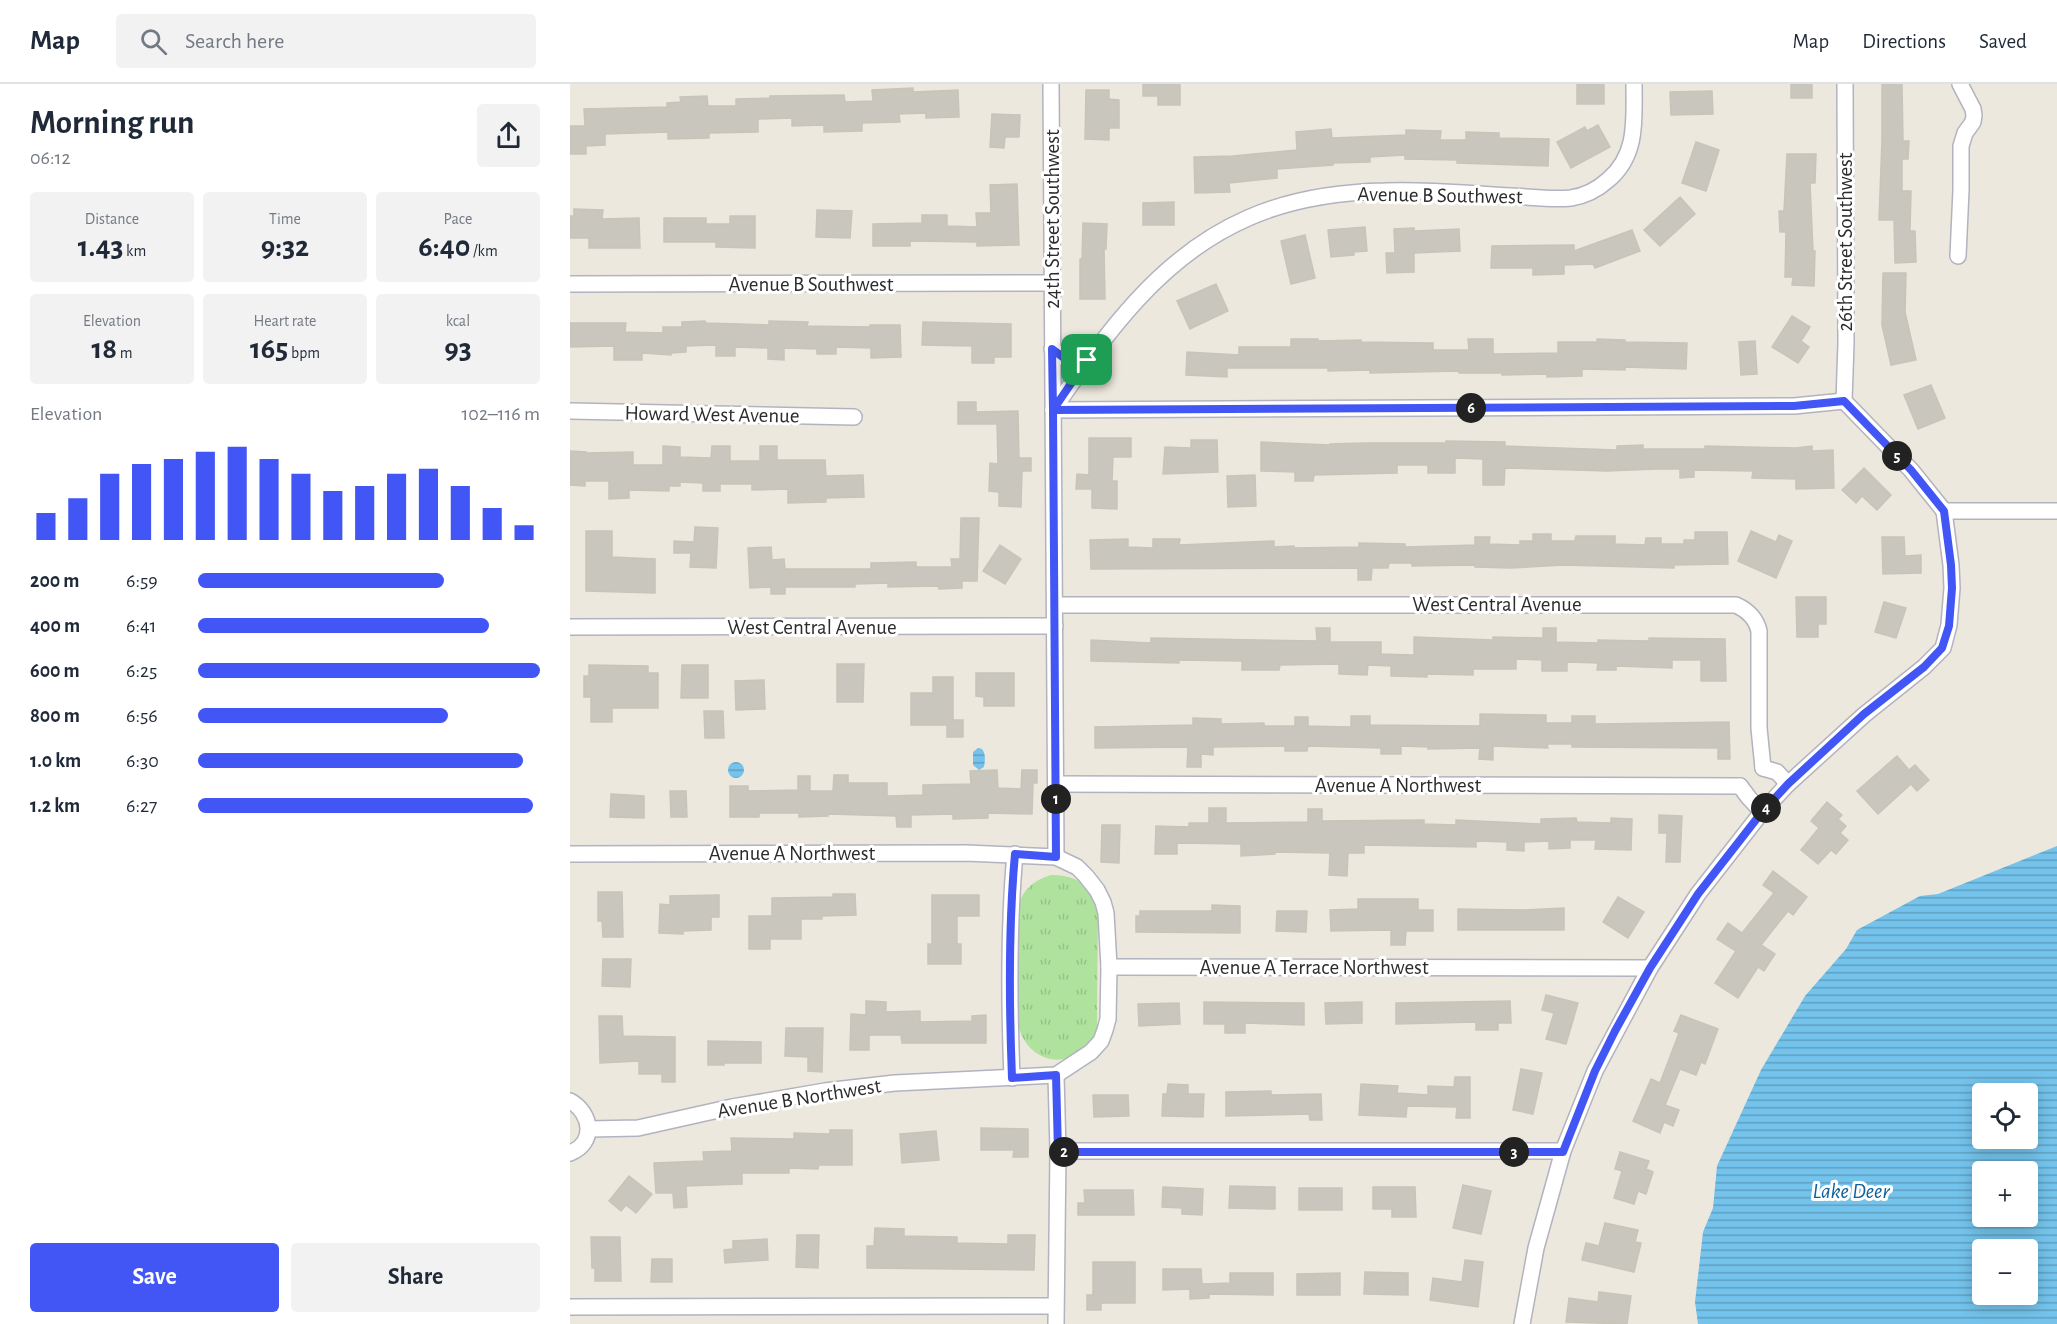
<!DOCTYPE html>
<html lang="en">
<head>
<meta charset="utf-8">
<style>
	body { margin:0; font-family:"Alegreya Sans",sans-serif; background:#f2f2f3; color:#1f2937; height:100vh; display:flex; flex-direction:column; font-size:22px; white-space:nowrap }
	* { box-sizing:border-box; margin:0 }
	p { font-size:20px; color:#747a83 }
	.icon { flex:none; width:33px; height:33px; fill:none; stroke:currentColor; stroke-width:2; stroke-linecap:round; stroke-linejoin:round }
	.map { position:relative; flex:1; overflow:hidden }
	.sheet { display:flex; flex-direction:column; background:#fff; width:570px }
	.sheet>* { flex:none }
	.buttons { position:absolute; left:1402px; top:999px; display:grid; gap:12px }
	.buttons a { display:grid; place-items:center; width:66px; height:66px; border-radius:6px; background:#fff; box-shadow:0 3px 15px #0003; font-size:30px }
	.pin { position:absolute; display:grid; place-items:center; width:51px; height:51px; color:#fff; margin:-26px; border-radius:12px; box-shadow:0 3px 9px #0006 }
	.km { position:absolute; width:30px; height:30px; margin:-15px; border-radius:50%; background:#222; color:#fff; font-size:16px; line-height:30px; text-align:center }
	.round { display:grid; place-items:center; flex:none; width:63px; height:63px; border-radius:6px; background:#f2f2f3 }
	.head { display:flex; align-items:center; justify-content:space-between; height:102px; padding:0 30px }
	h1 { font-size:33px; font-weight:600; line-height:45px }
	.figures { display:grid; grid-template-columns:repeat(3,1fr); gap:9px; height:102px; padding:6px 30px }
	.figures div { display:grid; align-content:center; border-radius:6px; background:#f2f2f3; text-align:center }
	.figures b { font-size:30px; font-weight:600 }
	.figures small { font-size:16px; font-weight:400 }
	.figures p { font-size:16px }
	.chart { height:168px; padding:12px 30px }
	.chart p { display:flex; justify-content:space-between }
	.chart svg { width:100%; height:108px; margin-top:6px; stroke:#4256f6; stroke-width:6 }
	.action { display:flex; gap:12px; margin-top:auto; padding:12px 30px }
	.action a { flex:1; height:69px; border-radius:6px; background:#4256f6; color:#fff; font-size:24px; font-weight:600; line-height:69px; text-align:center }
	.action a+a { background:#f2f2f3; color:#1f2937 }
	ul { padding:0 30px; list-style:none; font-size:20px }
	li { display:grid; grid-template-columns:96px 72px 1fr; align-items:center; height:45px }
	li i { height:15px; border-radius:8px; background:#4256f6 }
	header { display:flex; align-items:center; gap:36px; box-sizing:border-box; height:84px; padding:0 30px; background:#fff; border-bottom:2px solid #e0e1e3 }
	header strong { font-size:28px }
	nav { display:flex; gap:33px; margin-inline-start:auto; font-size:21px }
	.search { width:420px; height:54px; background:#f2f2f3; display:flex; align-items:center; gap:15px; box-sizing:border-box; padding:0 21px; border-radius:6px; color:#747a83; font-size:22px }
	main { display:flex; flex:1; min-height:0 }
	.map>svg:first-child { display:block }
	.park { fill:url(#park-tufts) }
	.water { fill:url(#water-rules); fill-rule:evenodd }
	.building { fill:#c9c6bd; stroke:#c9c4b8; stroke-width:1.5 }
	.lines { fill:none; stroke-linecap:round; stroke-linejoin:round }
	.street-casing { stroke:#b2b3bf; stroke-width:18 }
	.street { stroke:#fff; stroke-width:15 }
	.route-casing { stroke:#fff; stroke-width:12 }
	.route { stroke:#4256f6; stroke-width:8 }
	.labels { text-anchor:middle; stroke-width:6; stroke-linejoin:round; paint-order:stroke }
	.street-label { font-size:21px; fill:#2c2c2c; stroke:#fff }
	.water-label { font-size:22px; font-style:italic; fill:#10619b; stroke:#fff }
</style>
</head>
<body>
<header>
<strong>Map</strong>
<div class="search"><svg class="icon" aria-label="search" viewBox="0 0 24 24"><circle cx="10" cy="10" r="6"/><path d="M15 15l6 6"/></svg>Search here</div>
<nav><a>Map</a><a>Directions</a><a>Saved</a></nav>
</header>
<main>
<section class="sheet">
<div class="head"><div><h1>Morning run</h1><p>06:12</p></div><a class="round"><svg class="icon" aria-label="share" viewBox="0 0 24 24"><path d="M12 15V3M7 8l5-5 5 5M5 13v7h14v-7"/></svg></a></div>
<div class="figures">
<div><p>Distance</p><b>1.43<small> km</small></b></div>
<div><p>Time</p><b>9:32</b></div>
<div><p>Pace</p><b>6:40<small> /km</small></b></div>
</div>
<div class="figures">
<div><p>Elevation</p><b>18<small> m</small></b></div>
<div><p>Heart rate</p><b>165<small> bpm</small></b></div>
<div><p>kcal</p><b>93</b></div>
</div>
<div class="chart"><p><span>Elevation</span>102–116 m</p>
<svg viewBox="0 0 160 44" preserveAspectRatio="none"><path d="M5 44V33M15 44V27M25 44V17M35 44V13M45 44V11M55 44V8M65 44V6M75 44V11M85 44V17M95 44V24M105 44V22M115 44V17M125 44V15M135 44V22M145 44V31M155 44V38"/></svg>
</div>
<ul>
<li><b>200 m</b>6:59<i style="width:72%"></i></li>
<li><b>400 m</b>6:41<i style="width:85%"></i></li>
<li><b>600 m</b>6:25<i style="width:100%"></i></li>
<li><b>800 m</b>6:56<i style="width:73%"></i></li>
<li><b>1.0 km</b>6:30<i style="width:95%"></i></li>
<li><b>1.2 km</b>6:27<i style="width:98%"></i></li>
</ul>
<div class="action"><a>Save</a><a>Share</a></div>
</section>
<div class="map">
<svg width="1487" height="1240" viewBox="0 0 1487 1240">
	<defs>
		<pattern id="park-tufts" width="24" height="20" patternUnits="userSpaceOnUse" patternTransform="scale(1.5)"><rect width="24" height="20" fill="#afe29c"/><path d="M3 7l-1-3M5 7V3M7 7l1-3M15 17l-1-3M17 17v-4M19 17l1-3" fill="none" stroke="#97c287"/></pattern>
		<pattern id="water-rules" width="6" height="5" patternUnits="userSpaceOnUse" patternTransform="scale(1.5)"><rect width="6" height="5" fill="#74c3ec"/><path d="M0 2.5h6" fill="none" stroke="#5f9fbf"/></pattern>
	</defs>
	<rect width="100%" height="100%" fill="#ede8de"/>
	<path class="park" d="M481 791C508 791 524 802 528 831L527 945C509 992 451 983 447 932L446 828C451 808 461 797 481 791Z"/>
	<g class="water">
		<path d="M408 664 412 665C416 670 415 677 414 683L409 686 403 681V668Z"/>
		<circle cx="166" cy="686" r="8"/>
		<path d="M1487 762V1240H1128L1125 1218 1133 1148 1143 1124 1147 1082 1191 986 1235 912 1276 865 1287 846 1350 812 1368 810ZM1413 1010H1458V1054H1413ZM1413 1088H1458V1132H1413ZM1413 1166H1458V1210H1413Z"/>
	</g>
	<g class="building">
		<path d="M573 0H610V21H588V12H573Z"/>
		<rect x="1007" y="0" width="27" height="20"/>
		<rect x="1221" y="0" width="21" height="14"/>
		<path d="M1312 0H1332L1333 57H1339L1338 75H1332V107H1341L1340 147H1345L1346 178 1325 179 1324 136H1309L1312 56Z"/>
		<path d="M343 4V8L388 6 389 33 356 34V29L329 30 330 38 292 39V47L254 48V41L222 42V34L188 35V48L139 49V54L98 55V48L35 50V61L16 62V70H0V42H15L14 25 97 23V19L111 18 110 13 137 12 138 22H166V15L200 14V12L274 11 275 18 303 17 302 6Z"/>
		<path d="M516 6H539V15L549 16V44H539V56L515 55Z"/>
		<path d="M1142 7 1143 30 1101 31 1100 8Z"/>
		<path d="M422 30 450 31 449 53H435L434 64 420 63Z"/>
		<path d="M1028 41 1040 63 1001 84 987 58 1015 43 1017 47Z"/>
		<path d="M761 45 762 54 836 51V46L871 47 870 56H896V48L929 49V54L979 55 978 82 887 79V76L835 75V71L800 73V78L763 79V81L707 85V94L659 99 660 108 625 109 624 73 663 72 727 66 726 48Z"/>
		<path d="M1126 58 1149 66 1136 107 1112 99Z"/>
		<path d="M1217 70H1246L1245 99H1240L1243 167H1245L1244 202 1222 201 1223 193H1215L1216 148H1210L1209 127H1214Z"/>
		<path d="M447 100 449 161 407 162V158L340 157V162H303V140L352 139V131H377V142L407 143 406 129H421L420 101Z"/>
		<path d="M1110 113 1125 130 1090 162 1074 146Z"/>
		<path d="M604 118V141H573V119Z"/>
		<path d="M4 125 33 126 32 135 69 134 70 164H19V154H0V132H4Z"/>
		<path d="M247 126 282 127 280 154 246 153Z"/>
		<path d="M160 132H185V164L146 163V158H94V134H136V140H160Z"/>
		<path d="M513 139 537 140 536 165H534L535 215H510V175H512Z"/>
		<path d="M795 143 797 167 784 168V171L761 173 758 146Z"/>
		<path d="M844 144V147L889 145 890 167 844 169V188L817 189 816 169H825L824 145Z"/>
		<path d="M1062 146 1070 167 1025 184 1023 180 994 181V190L963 191V184H921L922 162 1004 161V167Z"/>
		<path d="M735 151 745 194 721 200 711 157Z"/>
		<path d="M1313 189H1336L1335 228 1346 276 1321 281 1312 241Z"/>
		<path d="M646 200 658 227 620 245 607 217Z"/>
		<path d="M1222 232 1240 243 1231 257 1239 263 1228 279 1202 263Z"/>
		<path d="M135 237 136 239 199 241V237L238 238 237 242 300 243V241H330L331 273 301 274V264L266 263V270H247V265L214 264V276L198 275V264L165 263V272H146V261L116 262V268L101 269V271L72 269V276H44V262L0 263V239H56L55 248 93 249V243H112V238Z"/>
		<path d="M353 238 441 240V273H424V279H402V262L352 261Z"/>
		<path d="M721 255H748V257L791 256V258L863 259V266H899L898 255H923V270L988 269V258H1027V255L1055 256V258L1117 259 1116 285 1055 283V286L1012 285V292L977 293V290L932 291V289H889V287L800 289V286L758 287V284H657V293L616 291 617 268 669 271V263H721Z"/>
		<path d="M1185 257 1187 290 1171 291 1169 258Z"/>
		<path d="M1361 301 1375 334 1348 345 1334 311Z"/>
		<path d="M388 318H406V328L448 327 449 374H461V387H452L451 423 429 422V408L419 407 420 379 428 380 427 340H388Z"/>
		<path d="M519 354H561V373H543L542 397H547V425L522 424V405H506L507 390 519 391Z"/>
		<path d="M621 356H647L648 388 593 390 595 363 621 364Z"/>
		<path d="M876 357 935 358V362L1047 366V362L1073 361V365H1135V362L1225 364 1242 362V367L1263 366 1264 404 1226 405V395L1182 394 1183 387 1124 386V393L1110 394V385H1087L1037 387 935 384 934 401H913V375L885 374V389H858V381H827V389L744 391 743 397H725V388L691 387V358L760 361V360L796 359H876Z"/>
		<path d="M93 362 110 363V373L141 374 142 362H160V377H190V362H207V376H255L256 392 293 391 294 413 256 414V418L218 419V405L182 406V400H150V407H133V399L110 398V402H99V407L59 406V414L39 415V397H15V402L0 401V367L16 368V369L63 368V381H93Z"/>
		<path d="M1294 384 1321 411 1307 426 1292 412 1286 419 1272 406Z"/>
		<path d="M685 391 686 422 658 423 657 392Z"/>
		<path d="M391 434H409L407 497H392V504L369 505 368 502 318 503V499L285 500V503H215V510H201V503L180 504 178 464 201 463 202 476 214 475 215 485H301V479L346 478V483H382L381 475H390Z"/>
		<path d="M125 443 148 444 146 484 120 483 121 469H104V457L124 458Z"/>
		<path d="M16 447H42V473L85 475V509L16 507Z"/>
		<path d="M1181 447 1206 458 1209 451 1222 457 1206 494 1168 477Z"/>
		<path d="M1125 448H1157L1158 480 1104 481V484L993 481 941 484 905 483V481L842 482V479H819L818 484H802L801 496H788V484L521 485 520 456 558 455V463L583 464V455H610L609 461 704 457V463L724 462V464L789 463V459L835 460V463L905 461V453H920L919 460 950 461V457H963V450H981V457H1005L1006 452H1045V460L1075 461 1076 454H1091V460H1114V456H1125Z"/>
		<path d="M1312 453H1334L1335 472 1351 471V489L1313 490Z"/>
		<path d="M430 461 451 475 435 500 413 487Z"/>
		<path d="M1226 513H1256V540H1248V553H1227Z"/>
		<path d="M1314 518 1336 524 1326 554 1305 548Z"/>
		<path d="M746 544H760V558H811V570L844 571V553L923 556V553L973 554V544H986V558L1028 559V556L1079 557V554L1155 555 1156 597H1131V576H1102V584L1046 582V586H1027L1028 579 997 578V587H972V576L946 575V585H903V591L857 590V593L821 592V582L798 581 797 591 769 590V580L710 581 709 586H672V577L609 576V579L521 577V556L581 559V554L747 557Z"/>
		<path d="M267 580H294L293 618H267Z"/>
		<path d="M19 581 78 582V589H88V624H42V638H21V613H14V592H19Z"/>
		<path d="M112 581H138V614H111Z"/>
		<path d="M406 589H444V622H414V613L406 612Z"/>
		<path d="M363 593H383V636H393V653H377V641H341V609H363Z"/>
		<path d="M194 596 195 625 166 626 165 597Z"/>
		<path d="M134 627H153L154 654H135Z"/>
		<path d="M910 630 976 631V639H1002V632H1025V640L1159 638 1160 675H1148V664L1002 663V660H977L978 664 923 662V676L909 675 910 664 858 665V663L831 662V670H811V664L738 662 737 667H715V662L643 663V671L631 670V683H617L618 663 525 664V643L623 641V634L651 635V640L694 639V642H725V633H738V642L781 643V632H800V641L910 642Z"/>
		<path d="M1327 672 1339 686 1345 681 1359 696 1347 707 1341 700 1308 730 1287 707Z"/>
		<path d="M427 686 428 704 451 705 452 686H467V699H463L462 730 418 729V734L383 735V730L341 731V743H327L326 732 258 730V732L229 733V729H189V733H160V702H178V707L228 706V692H240V707H263L264 691H278V699H317V712L353 711V701L401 700 400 687Z"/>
		<path d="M100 707H116L117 733H101Z"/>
		<path d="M41 710 74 712V734L40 733Z"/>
		<path d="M1257 718 1272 731 1268 735 1276 742 1270 749 1278 756 1266 770 1261 766 1248 780 1231 766 1249 744 1241 737Z"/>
		<path d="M639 724H656V739L738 738V725H752V737L854 736V740L886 741V736L971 740V735L1006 734 1007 738 1041 739V734L1062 735 1061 766 1025 765 1026 756H1000V764L979 765V757L954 758V767L937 766V758L906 757V763L794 761V769H778L777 792 759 791 760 769 705 768V770L671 772V760L607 759V770H585L586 742 619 743V739H639Z"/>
		<path d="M1089 731 1112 732 1110 778H1096L1097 749H1089Z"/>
		<path d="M532 741H550L549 779 531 778Z"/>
		<path d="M1203 787 1237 813 1223 831 1218 827 1191 861 1205 870 1194 887 1188 883 1168 914 1145 899 1166 867 1147 855 1158 839 1172 849 1204 809 1193 801Z"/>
		<path d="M28 808H52L53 853H33L32 837H28Z"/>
		<path d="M263 810H285L286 831 252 832V835H231V855H200V865H179V832H202V814L263 813Z"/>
		<path d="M149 811V833H141V846L113 847V850L89 849 90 820 100 821V812Z"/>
		<path d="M362 811H409V832H387V860H391V880H358V860H362Z"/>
		<path d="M1048 813 1074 828 1058 854 1033 838Z"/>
		<path d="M788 815H848V826H863V847H836L835 861H821V846L761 847 760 826 788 825Z"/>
		<path d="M642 821 670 822V849L566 848V832H570V827H642Z"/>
		<path d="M994 824V846H888V825L952 826Z"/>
		<path d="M707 827H737L736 848 706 847Z"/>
		<path d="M33 875H61L60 903 32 902Z"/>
		<path d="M976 911 1008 919 996 960 976 955 984 929 972 926Z"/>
		<path d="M296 917 316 918V928L350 927V938L402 937V932L416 931V959H332L331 951H299V966H280L281 930 296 931Z"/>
		<path d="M940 917 941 939H928V946H906V938L826 940V919Z"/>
		<path d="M634 918 734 919V941L675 939V949H655V940H634Z"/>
		<path d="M792 918V939L756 940 755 919Z"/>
		<path d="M609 919 610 940 569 942 568 920Z"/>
		<path d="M1111 931 1148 945 1135 980 1131 978 1126 991 1110 985 1095 1021 1109 1026 1103 1042 1094 1038 1090 1049 1063 1037 1081 995 1090 999 1109 949 1104 947Z"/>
		<path d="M29 932H52L53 952 105 953V998H92V990H69V977L30 979Z"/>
		<path d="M216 944H253L252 988 238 987V973L215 972Z"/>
		<path d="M138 957 191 958V979H154V981H138Z"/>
		<path d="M951 985 972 989 963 1030 943 1026Z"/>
		<path d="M885 993H900V1034H886L887 1023 837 1022 836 1033 789 1031 791 1000 828 1002 827 1009 858 1011V1002L884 1003Z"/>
		<path d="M598 1000 618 1001V1010H634L633 1033 592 1032 593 1010H597Z"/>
		<path d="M701 1007V1011L751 1010 752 1036H740L739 1030 656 1032V1008Z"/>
		<path d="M523 1011H558L559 1032 524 1033Z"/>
		<path d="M411 1044 458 1045V1073H443L444 1066H411Z"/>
		<path d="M260 1046H282V1081H249L248 1085 219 1084V1089H172V1100L116 1102 117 1123 104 1124 103 1109H86L84 1079 134 1077 133 1068 162 1067 161 1054 224 1055V1049L260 1050Z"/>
		<path d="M366 1047 369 1076 332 1079 330 1050Z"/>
		<path d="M1050 1068 1079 1077 1076 1085 1083 1088 1076 1110 1068 1107 1064 1120 1044 1114 1052 1087 1045 1085Z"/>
		<path d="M59 1092 82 1110 66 1129 56 1121 51 1127 39 1117Z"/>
		<path d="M893 1101 921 1107 911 1150 883 1144Z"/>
		<path d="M660 1102 705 1103V1125L659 1124Z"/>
		<path d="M593 1103 633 1105 632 1131 612 1130V1124L592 1123Z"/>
		<path d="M803 1103H845L846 1133H822V1125H803Z"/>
		<rect x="729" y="1104" width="43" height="22"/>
		<path d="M514 1106H563L564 1131H508V1119H515Z"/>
		<path d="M1035 1139 1068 1146 1065 1158 1071 1159 1064 1188 1012 1176 1016 1159 1029 1162Z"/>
		<path d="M305 1144 334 1145V1152L387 1153V1159L438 1160V1151H465L464 1186 297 1184V1162H304Z"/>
		<path d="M227 1151H249L248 1184 226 1183Z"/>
		<path d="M21 1153H50L51 1197H25V1184H22Z"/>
		<path d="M197 1155 198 1176 155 1179 154 1166 163 1165V1157Z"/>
		<path d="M82 1175H102V1198H81Z"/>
		<path d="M895 1176 913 1178 908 1223 860 1216 863 1194 892 1198Z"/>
		<path d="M523 1178H565V1219H531V1226H517V1211H523Z"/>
		<path d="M593 1185H631L632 1200 660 1199V1189H703V1211L639 1210V1214L620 1215V1205L593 1206Z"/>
		<path d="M795 1188 838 1189V1211L794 1210Z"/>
		<path d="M770 1189V1211H727V1190Z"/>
		<path d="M1029 1208 1061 1212 1057 1240 996 1238 999 1214 1028 1218Z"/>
	</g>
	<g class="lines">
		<defs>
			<g id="street">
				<path d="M481 0 486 773"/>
				<path d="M1275 0 1276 259 1274 317 1341 386 1374 427"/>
				<path d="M1388 172 1391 106V62L1395 49 1403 38 1404 31 1403 25 1390 0"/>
				<path d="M0 200 482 199"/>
				<path d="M482 265 494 274 517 276"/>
				<path d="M483 326 1224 322 1274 317"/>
				<path d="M483 326C536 250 590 172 678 134 721 115 768 108 815 107 857 105 900 110 942 112 962 113 982 116 1001 114 1014 112 1028 105 1038 96 1068 71 1064 36 1064 0"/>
				<path d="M0 327 284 333"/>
				<path d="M1374 427H1487"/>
				<path d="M485 521H1166C1177 526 1186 534 1189 547V644L1193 684"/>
				<path d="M0 543 485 542"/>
				<path d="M1193 684 1207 688 1218 700"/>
				<path d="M486 700 1170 702"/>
				<path d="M1170 702 1179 714 1192 728"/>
				<path d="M0 770 396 769 486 773 507 783 516 792 527 806 533 818 536 829 539 883 538 935 535 946 531 957 521 968 486 991 325 999 255 1007 162 1023 68 1044 19 1045"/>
				<path d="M539 883 1080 884"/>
				<path d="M442 994C439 919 438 845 445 770"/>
				<path d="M0 1017C22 1029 26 1059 0 1069"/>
				<path d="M488 1067H993"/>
				<path d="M0 1223 485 1222"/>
				<path d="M486 1240 488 1067 486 991"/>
				<path d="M952 1240 966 1164 993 1067 1025 987 1080 884 1128 810 1192 728 1218 700 1294 631 1354 583 1373 564 1379 541 1382 504 1381 481 1374 427"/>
			</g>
		</defs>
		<use href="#street" class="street-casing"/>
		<use href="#street" class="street"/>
	</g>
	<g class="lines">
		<defs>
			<path id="route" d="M517 276 483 326 486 773 445 770C438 845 439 919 442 994L486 991 488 1068H993L1025 987 1045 947 1080 884 1128 810 1192 728 1218 700 1294 630 1354 583 1372 564 1379 542 1382 504 1381 481 1374 427 1341 386 1274 317 1224 322 483 326 482 265 494 274 517 276"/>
		</defs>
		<use href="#route" class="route-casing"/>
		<use href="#route" class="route"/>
	</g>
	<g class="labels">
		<g class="street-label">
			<text transform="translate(870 111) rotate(1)" y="7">Avenue B Southwest</text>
			<text transform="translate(482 135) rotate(-90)" y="7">24th Street Southwest</text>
			<text transform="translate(1275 158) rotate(-90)" y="7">26th Street Southwest</text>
			<text x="241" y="207">Avenue B Southwest</text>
			<text transform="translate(142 330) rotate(1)" y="7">Howard West Avenue</text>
			<text x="927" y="527">West Central Avenue</text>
			<text x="242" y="550">West Central Avenue</text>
			<text x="828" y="708">Avenue A Northwest</text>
			<text x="222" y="776">Avenue A Northwest</text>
			<text x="744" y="890">Avenue A Terrace Northwest</text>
			<text transform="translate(229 1014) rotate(-9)" y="7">Avenue B Northwest</text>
		</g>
		<g class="water-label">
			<text x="1281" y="1114">Lake Deer</text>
		</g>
	</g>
</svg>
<div class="buttons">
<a><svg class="icon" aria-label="locate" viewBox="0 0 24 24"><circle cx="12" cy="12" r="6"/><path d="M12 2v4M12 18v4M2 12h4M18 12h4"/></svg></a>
<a>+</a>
<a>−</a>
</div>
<div class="pin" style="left:517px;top:276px;background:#1e9e55"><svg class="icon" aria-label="arrive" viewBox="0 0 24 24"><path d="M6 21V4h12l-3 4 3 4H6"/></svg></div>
<b class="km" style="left:486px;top:715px">1</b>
<b class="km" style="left:494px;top:1068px">2</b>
<b class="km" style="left:944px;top:1068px">3</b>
<b class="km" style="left:1196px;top:724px">4</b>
<b class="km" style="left:1327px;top:372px">5</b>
<b class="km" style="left:901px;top:324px">6</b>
</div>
</main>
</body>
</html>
